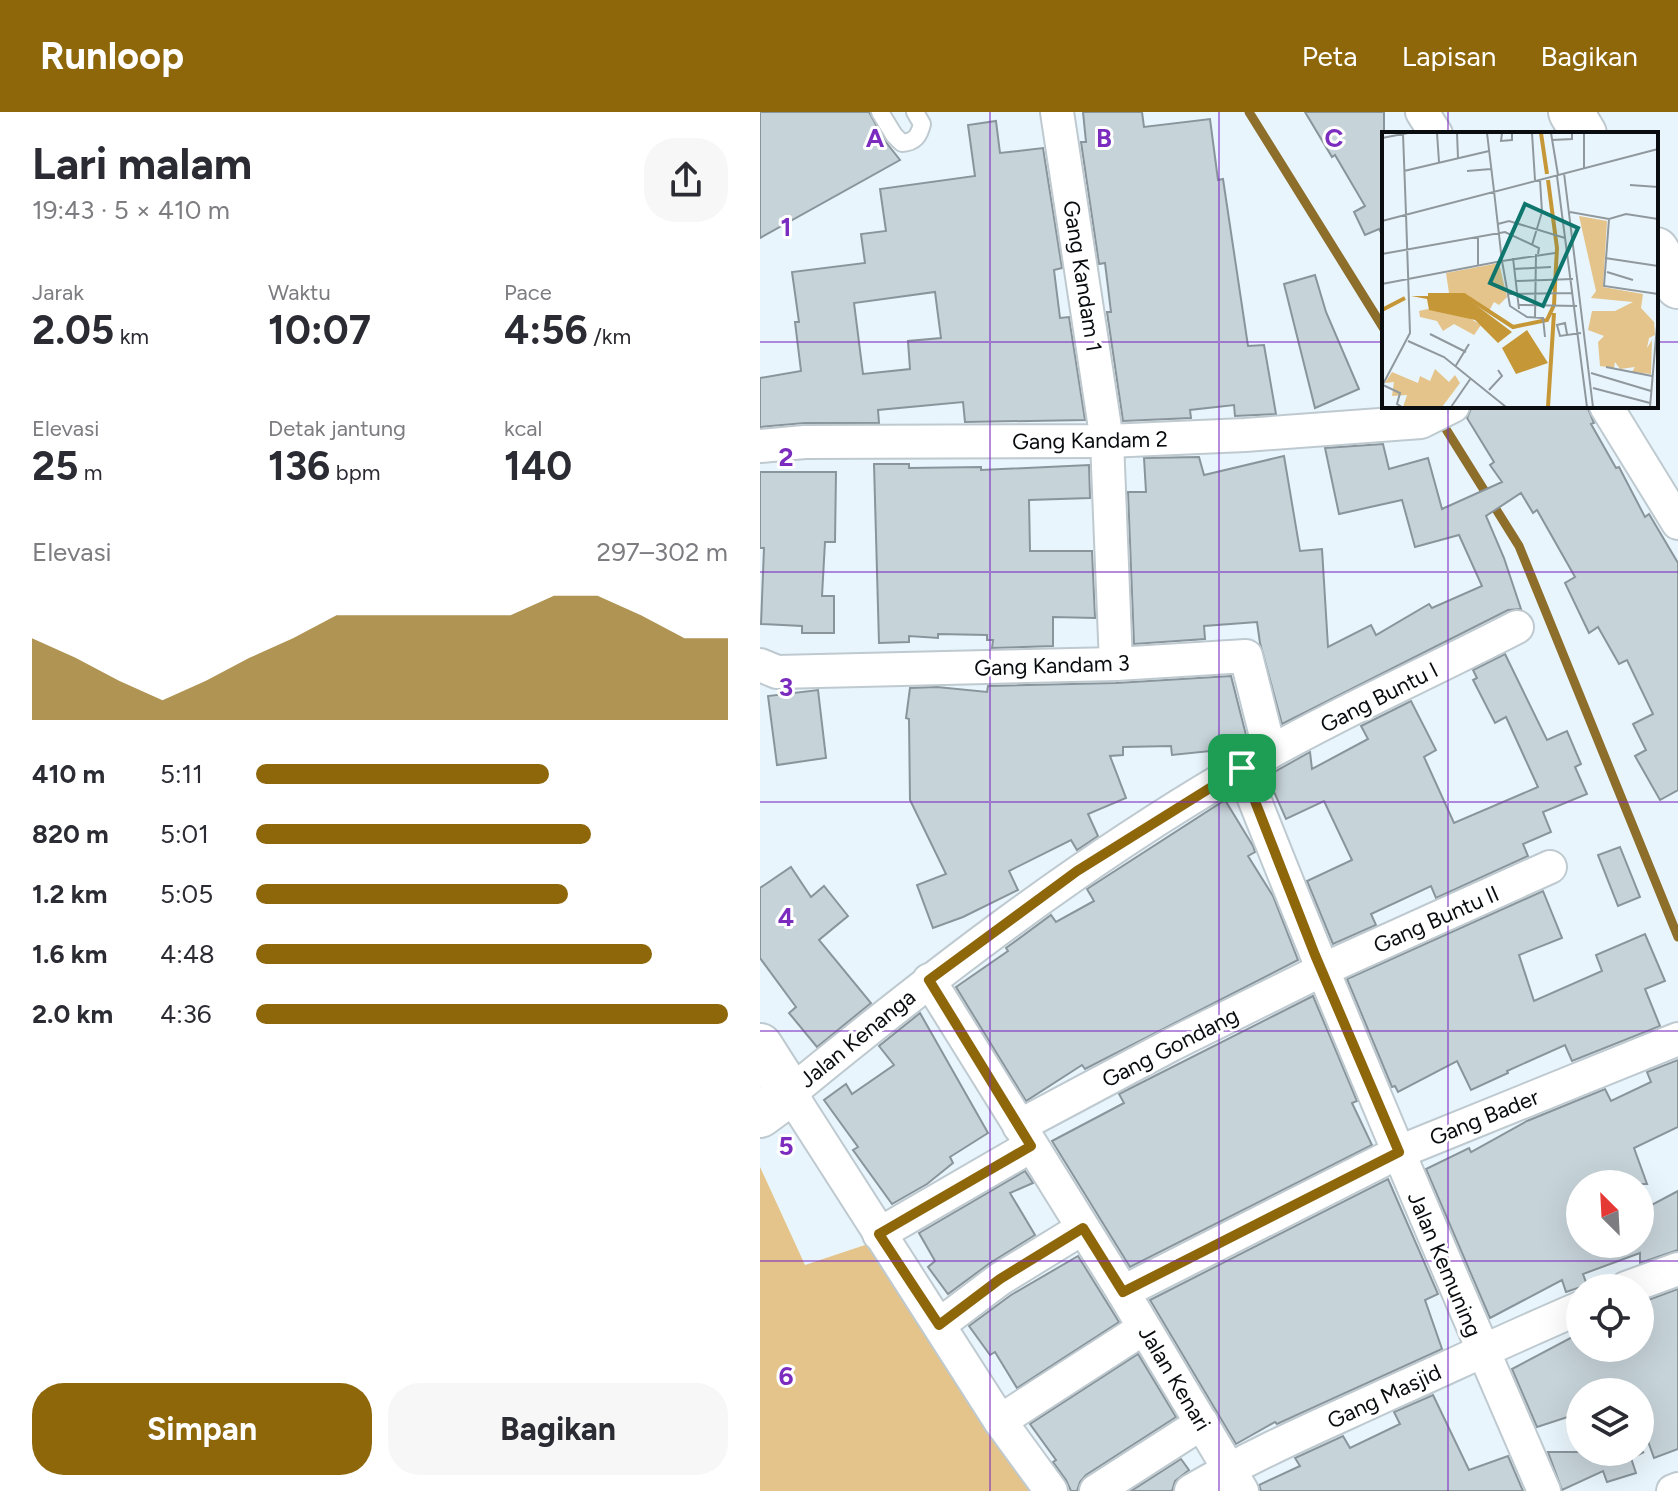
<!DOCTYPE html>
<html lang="id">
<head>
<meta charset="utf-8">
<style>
	body { margin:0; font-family:Figtree,sans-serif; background:#f7f7f7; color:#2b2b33; height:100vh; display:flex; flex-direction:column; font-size:30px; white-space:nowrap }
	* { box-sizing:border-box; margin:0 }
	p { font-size:26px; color:#7c7c81 }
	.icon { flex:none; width:44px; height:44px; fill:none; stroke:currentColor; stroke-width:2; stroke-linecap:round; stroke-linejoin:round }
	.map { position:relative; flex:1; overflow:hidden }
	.panel { display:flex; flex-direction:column; background:#fff; width:760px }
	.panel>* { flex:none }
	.needle { width:52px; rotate:336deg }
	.buttons { position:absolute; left:806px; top:1058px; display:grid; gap:16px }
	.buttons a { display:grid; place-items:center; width:88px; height:88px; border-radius:50%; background:#fff; box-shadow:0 8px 32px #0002; font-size:40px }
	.pin { position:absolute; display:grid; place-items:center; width:68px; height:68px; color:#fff; margin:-34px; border-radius:16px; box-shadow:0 4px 12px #0006 }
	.round { display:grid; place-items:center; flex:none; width:84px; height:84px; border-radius:32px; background:#f7f7f7 }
	.overview { display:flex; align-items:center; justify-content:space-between; height:136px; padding:0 32px }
	h1 { font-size:44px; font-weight:700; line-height:60px }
	.figures { display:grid; grid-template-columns:repeat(3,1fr); gap:12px; height:136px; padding:8px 32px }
	.figures div { display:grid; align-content:center }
	.figures b { font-size:40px; font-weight:700 }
	.figures small { font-size:22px; font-weight:400 }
	.figures p { font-size:22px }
	.chart { height:224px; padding:16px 32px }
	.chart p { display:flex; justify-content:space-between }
	.chart svg { width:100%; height:144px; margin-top:8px; fill:#8e670b; opacity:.7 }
	.cta { display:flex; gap:16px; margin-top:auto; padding:16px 32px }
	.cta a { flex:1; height:92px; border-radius:32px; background:#8e670b; color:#fff; font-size:32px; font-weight:700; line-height:92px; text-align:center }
	.cta a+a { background:#f7f7f7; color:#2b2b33 }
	ul { padding:0 32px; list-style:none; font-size:26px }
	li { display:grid; grid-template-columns:128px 96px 1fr; align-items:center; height:60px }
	li i { height:20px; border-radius:10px; background:#8e670b }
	header { display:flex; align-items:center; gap:48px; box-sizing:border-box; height:112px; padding:0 40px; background:#8e670b; color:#fff }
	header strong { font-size:38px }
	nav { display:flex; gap:44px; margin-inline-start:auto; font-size:28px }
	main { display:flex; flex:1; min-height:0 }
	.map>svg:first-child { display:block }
	.green { fill:#e4c48a }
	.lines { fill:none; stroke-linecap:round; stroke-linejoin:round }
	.stream { stroke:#8d6e2b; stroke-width:9 }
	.building { fill:#c6d3d9; stroke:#89959b; stroke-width:2; fill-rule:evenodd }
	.service-casing { stroke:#becad0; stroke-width:20 }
	.minor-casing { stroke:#becad0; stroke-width:36 }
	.secondary-casing { stroke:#becad0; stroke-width:48 }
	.service { stroke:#fff; stroke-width:16 }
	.minor { stroke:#fff; stroke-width:32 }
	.secondary { stroke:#fff; stroke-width:44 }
	.route-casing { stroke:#fff; stroke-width:16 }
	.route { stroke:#8e670b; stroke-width:10 }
	.grid { fill:none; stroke:#7b2cbf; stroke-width:2; stroke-opacity:0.55 }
	.labels { text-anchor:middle; stroke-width:6; stroke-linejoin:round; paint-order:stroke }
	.street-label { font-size:22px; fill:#090d0f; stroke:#fff }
	.inset-river { fill:none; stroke:#c69737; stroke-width:4 }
	.inset-road { fill:none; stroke:#8f989d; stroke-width:2 }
	.view { fill:#0f766e; fill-opacity:0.15; stroke:#0f766e; stroke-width:4 }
	.inset-edge { fill:none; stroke:#090d0f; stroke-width:4 }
	.grid-label { font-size:26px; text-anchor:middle; font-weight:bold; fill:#7b2cbf; stroke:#fff; stroke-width:6; stroke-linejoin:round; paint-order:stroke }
</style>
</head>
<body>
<header>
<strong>Runloop</strong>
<nav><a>Peta</a><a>Lapisan</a><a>Bagikan</a></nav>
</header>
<main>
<section class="panel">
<div class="overview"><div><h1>Lari malam</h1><p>19:43 · 5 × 410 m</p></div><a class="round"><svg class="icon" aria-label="share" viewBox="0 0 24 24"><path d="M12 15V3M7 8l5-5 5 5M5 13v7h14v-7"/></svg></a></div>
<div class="figures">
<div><p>Jarak</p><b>2.05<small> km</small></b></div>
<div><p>Waktu</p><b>10:07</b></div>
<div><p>Pace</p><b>4:56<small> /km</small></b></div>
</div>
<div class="figures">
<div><p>Elevasi</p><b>25<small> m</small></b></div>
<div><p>Detak jantung</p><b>136<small> bpm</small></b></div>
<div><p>kcal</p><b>140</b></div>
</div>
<div class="chart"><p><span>Elevasi</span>297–302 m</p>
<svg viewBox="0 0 160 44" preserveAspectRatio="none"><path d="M0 44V19L10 25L20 32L30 38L40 32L50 25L60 19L70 12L80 12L90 12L100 12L110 12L120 6L130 6L140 12L150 19L160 19V44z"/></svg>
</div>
<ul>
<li><b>410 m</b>5:11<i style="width:62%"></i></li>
<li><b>820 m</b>5:01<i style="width:71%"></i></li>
<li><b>1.2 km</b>5:05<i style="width:66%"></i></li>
<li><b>1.6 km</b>4:48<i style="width:84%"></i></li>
<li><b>2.0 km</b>4:36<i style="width:100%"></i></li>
</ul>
<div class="cta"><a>Simpan</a><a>Bagikan</a></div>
</section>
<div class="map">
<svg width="918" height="1379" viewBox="0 0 918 1379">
	<rect width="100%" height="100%" fill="#e9f5fc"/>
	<path class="green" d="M0 1055 45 1153 114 1130 274 1379H0Z"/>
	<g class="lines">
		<g class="stream">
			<path d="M489 0 624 217"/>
			<path d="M679 306 759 434 918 825"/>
		</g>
	</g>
	<g class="building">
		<path d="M0 0H109L125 29 140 48 0 126Z"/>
		<path d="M323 0H382L384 15 450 7 458 68 463 67 488 234 504 233 516 302 475 304 474 293 430 298 431 306 363 309 347 200H351L345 151 339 152 321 30H326Z"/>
		<path d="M545 0H624V126L619 117 605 123 594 100 605 94 575 43 572 45Z"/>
		<path d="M236 9 240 41 283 36 302 156 294 158 300 206 309 205 325 308 205 310 203 290 118 298 119 311H45L0 315V266L41 259 35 210H39L32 160 105 151 101 122 126 119 120 77 215 64 208 13ZM175 180 181 226 148 229 150 257 103 262 94 191Z"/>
		<path d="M555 163 566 200 599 277 555 296 524 172Z"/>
		<path d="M712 294H827L834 311 831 312 856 356 859 355 885 405 889 402 918 451V678L900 688 875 644 886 638 873 612 893 602 867 548 859 552 838 515 829 521 805 471 815 465 777 398 773 401 761 381 726 404 744 446 761 497 748 498 522 612 500 531 497 510 444 514 445 527 374 532 368 380H386L384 346 439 345 444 363 524 344 540 439 562 437 568 535 611 513 616 523 669 492 672 496 722 474 699 423 655 435 642 388 579 402 565 336 623 332 629 357 668 346 682 397 742 370 730 353 734 350 707 306Z"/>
		<path d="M114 352H149V356L221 355V358L329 353 330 386 269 388 270 439H332L335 506 293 505V534L232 536 233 528H227V523L178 522V526L149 524V530L119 531Z"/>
		<path d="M0 360H76L75 430H65L62 484H74V521H42V514L1 512 4 436H0Z"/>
		<path d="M745 542 787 628 807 619 821 652 815 655 827 682 783 700 791 720 763 732 768 744 676 786 671 774 611 802 616 813 573 832 547 769 592 748 564 689 526 707 507 664 550 640 552 657 608 627 601 614 651 589 676 638 664 645 694 711 778 675 746 605 735 611 713 568 717 566 713 558Z"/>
		<path d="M471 564 488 631 460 644V638L412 643 411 634 363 635V643L350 644 366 686 328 702 338 724 317 738 311 728 249 759 258 778 203 805 173 816 157 773 186 762 150 688 149 607 146 606 150 576 177 575 227 580 228 574 356 571Z"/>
		<path d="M58 578 66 646 17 653 8 584Z"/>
		<path d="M465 688 493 734 495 740 488 744 513 784 538 848 325 957 322 953 266 989 196 875 248 839 246 836 291 803 296 810 334 789 327 777Z"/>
		<path d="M860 735 880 785 858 794 838 743Z"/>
		<path d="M31 755 51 785 64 774 88 804 59 828 111 891 57 935 29 901 36 895 0 846V776Z"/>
		<path d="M783 779 802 826 759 843 774 889 842 859 836 843 885 822 905 869 885 877 900 914 812 949 805 933 747 959 748 961 711 978 697 949 638 980 635 974 632 975 587 867Z"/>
		<path d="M553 884 597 989 592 991 612 1033 370 1155 292 1029 364 991 359 982Z"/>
		<path d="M160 901 228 1021 190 1045 193 1051 167 1072 132 1092 93 1038 98 1035 64 988 86 972 92 982 134 953 119 934Z"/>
		<path d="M918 948V1015L874 1036 887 1072H820V1132H880V1099L918 1079V1138L880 1151V1141L823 1162 827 1173 806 1180 802 1168 730 1206 666 1057 709 1036 711 1040 767 1009 845 977 851 989 891 970 887 960Z"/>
		<path d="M265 1059 273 1071 250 1081 275 1123 230 1151 188 1182 168 1155 175 1149 159 1121Z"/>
		<path d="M628 1067 678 1182 665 1188 682 1237 517 1312 515 1310 476 1332 390 1188Z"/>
		<path d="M318 1144 359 1210 257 1276 235 1240 230 1243 209 1214 251 1183Z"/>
		<path d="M918 1177V1337L894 1346 880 1307V1280H820V1301L777 1315 752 1257 820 1221V1236H880V1191Z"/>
		<path d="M378 1242 416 1305 326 1363 320 1370 317 1379H311L306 1368 293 1350 296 1348 270 1312Z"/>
		<path d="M673 1283 709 1358 748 1344 763 1379H501L499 1373 540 1354 535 1346 583 1324 590 1336 640 1312 634 1300Z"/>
		<path d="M788 1340H884L871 1346 876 1361 847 1370 843 1359 802 1378Z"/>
		<path d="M421 1347 429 1358 415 1369 412 1379H371Z"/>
	</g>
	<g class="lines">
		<defs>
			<path id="service" d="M120 0 134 23 142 31C155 30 159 24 162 12L155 0"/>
			<g id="minor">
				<path d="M297 0 347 329 356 552"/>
				<path d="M662 0 676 22"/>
				<path d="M846 294 918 411"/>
				<path d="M0 334 45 330 347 329 485 323 661 310 693 294"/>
				<path d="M0 553 17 560 356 552 486 544 510 640"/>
				<path d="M482 656C577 899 680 1139 784 1379"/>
				<path d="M169 868 363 1180 482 1379"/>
				<path d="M259 1014 411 933 562 858 790 755"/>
				<path d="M119 1122 271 1034"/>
				<path d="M866 1176 918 1157"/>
				<path d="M363 1180 639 1040 918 927"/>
				<path d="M179 1213 240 1167 323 1116"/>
				<path d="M240 1309 384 1216"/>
				<path d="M291 1379 240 1309 30 981C174 863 321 749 482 656 571 604 666 562 757 515"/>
				<path d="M336 1379 442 1311"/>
				<path d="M431 1379C493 1342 559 1314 624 1284 689 1255 754 1224 820 1196"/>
				<path d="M913 1379 918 1377"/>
			</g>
			<g id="secondary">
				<path d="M811 0 824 22"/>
				<path d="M896 138 918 174"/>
				<path d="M0 934 30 981 0 1003"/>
			</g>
		</defs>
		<use href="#service" class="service-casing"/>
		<use href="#minor" class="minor-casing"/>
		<use href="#secondary" class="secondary-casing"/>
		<use href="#service" class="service"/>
		<use href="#minor" class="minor"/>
		<use href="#secondary" class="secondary"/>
	</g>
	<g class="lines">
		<defs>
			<path id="route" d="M482 656 555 843 639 1040 363 1180 323 1116 240 1167 179 1213 119 1122 271 1034 169 868 317 759Z"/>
		</defs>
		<use href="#route" class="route-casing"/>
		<use href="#route" class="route"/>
	</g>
	<path class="grid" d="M230 0V1379M459 0V1379M688 0V22M0 230H624M896 230H918M688 294V1379M0 460H918M0 690H918M0 919H918M0 1149H918"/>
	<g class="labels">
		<g class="street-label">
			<text transform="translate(323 164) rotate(81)" y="8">Gang Kandam 1</text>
			<text transform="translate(330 328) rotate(-1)" y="8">Gang Kandam 2</text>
			<text transform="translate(292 553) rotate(-2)" y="8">Gang Kandam 3</text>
			<text transform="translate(619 585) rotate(-27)" y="8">Gang Buntu I</text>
			<text transform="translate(676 807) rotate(-24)" y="8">Gang Buntu II</text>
			<text transform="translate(97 926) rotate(-39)" y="8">Jalan Kenanga</text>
			<text transform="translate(410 935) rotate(-27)" y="8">Gang Gondang</text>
			<text transform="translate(724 1005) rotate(-22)" y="8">Gang Bader</text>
			<text transform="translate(685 1152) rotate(67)" y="8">Jalan Kemuning</text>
			<text transform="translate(415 1266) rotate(59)" y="8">Jalan Kenari</text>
			<text transform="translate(624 1284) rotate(-25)" y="8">Gang Masjid</text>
		</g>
	</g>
	<g transform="translate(622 20)">
		<rect width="276" height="276" fill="#e9f5fc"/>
		<path d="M197 84 225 89 221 155 261 162 259 176 272 190 273 203 267 206 265 216 270 208 269 242 250 240 253 235 238 237 233 230 232 236 218 234 216 210 222 204 206 198 210 179H233L251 170 209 166 214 159ZM117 131 125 165 117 173 112 170 107 179 85 163 67 161 64 141ZM46 177 84 184 99 193 92 203 72 192 61 199 55 189 38 185 37 179ZM53 237 67 250 73 243 78 251 60 275H21L25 263 10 264 12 250 3 251 10 240 36 251 38 244 48 249Z" fill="#e4c48a"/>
		<path d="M29 164H82L130 200 116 211 93 188 47 178 45 167ZM145 198 166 231 134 242 120 216Z" fill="#c69737"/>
		<path class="inset-river" d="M159 1 165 42M46 163H82L131 195 165 188 172 173 175 116 166 48M0 178 23 166M166 275 172 181"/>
		<path class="inset-road" d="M55 1 57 30M75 1 76 26M105 1 112 59M120 1 119 9 130 8V1M150 1 153 48M169 1 176 43M21 2 24 82M0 6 26 1M170 8 190 7V1M202 36V1M22 39 107 19M85 39 109 37M182 41 211 275M175 44 205 275M248 53 276 55M188 80 227 87 244 82 276 87M227 87 222 154 276 162M0 89 276 17M116 92 127 89 183 106M96 104V133M150 113 160 80 158 48M0 122 123 100 157 116 156 122M131 126 137 177M223 126 276 134M132 137 169 135M225 140 251 148M134 149 191 147M0 152 120 129 112 59M126 162 191 161M137 173 195 174M153 185 154 122M48 202 84 220M185 202 183 191 175 193 178 204 199 201M163 205 161 186 145 185 128 174 120 129 173 121M26 209 62 225 124 275M73 235 87 212M224 235 270 244M209 241 269 259M1 253 18 261 15 272 20 275M0 254 28 201 24 82M211 256 268 271M107 258 120 244 116 238M69 275 89 246M268 275 276 182"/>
		<path class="view" d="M143 72 196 96 161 174 108 151Z"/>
		<rect width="276" height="276" class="inset-edge"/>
	</g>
	<g class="grid-label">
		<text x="115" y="35">A</text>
		<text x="344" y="35">B</text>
		<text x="574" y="35">C</text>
		<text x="26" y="124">1</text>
		<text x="26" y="354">2</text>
		<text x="26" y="584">3</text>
		<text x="26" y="814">4</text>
		<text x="26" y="1043">5</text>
		<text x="26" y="1273">6</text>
	</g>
</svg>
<div class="buttons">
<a><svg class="needle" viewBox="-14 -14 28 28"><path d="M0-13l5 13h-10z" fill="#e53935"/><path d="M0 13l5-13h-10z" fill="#7c7c81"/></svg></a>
<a><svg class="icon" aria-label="locate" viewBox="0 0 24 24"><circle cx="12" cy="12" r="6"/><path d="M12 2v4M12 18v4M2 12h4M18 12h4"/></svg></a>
<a><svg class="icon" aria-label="layers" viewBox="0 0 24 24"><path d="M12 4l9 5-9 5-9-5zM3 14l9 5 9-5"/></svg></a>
</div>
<div class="pin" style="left:482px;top:656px;background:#1e9e55"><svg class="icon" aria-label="arrive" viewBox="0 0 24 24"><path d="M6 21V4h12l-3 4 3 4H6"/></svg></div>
</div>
</main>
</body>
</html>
